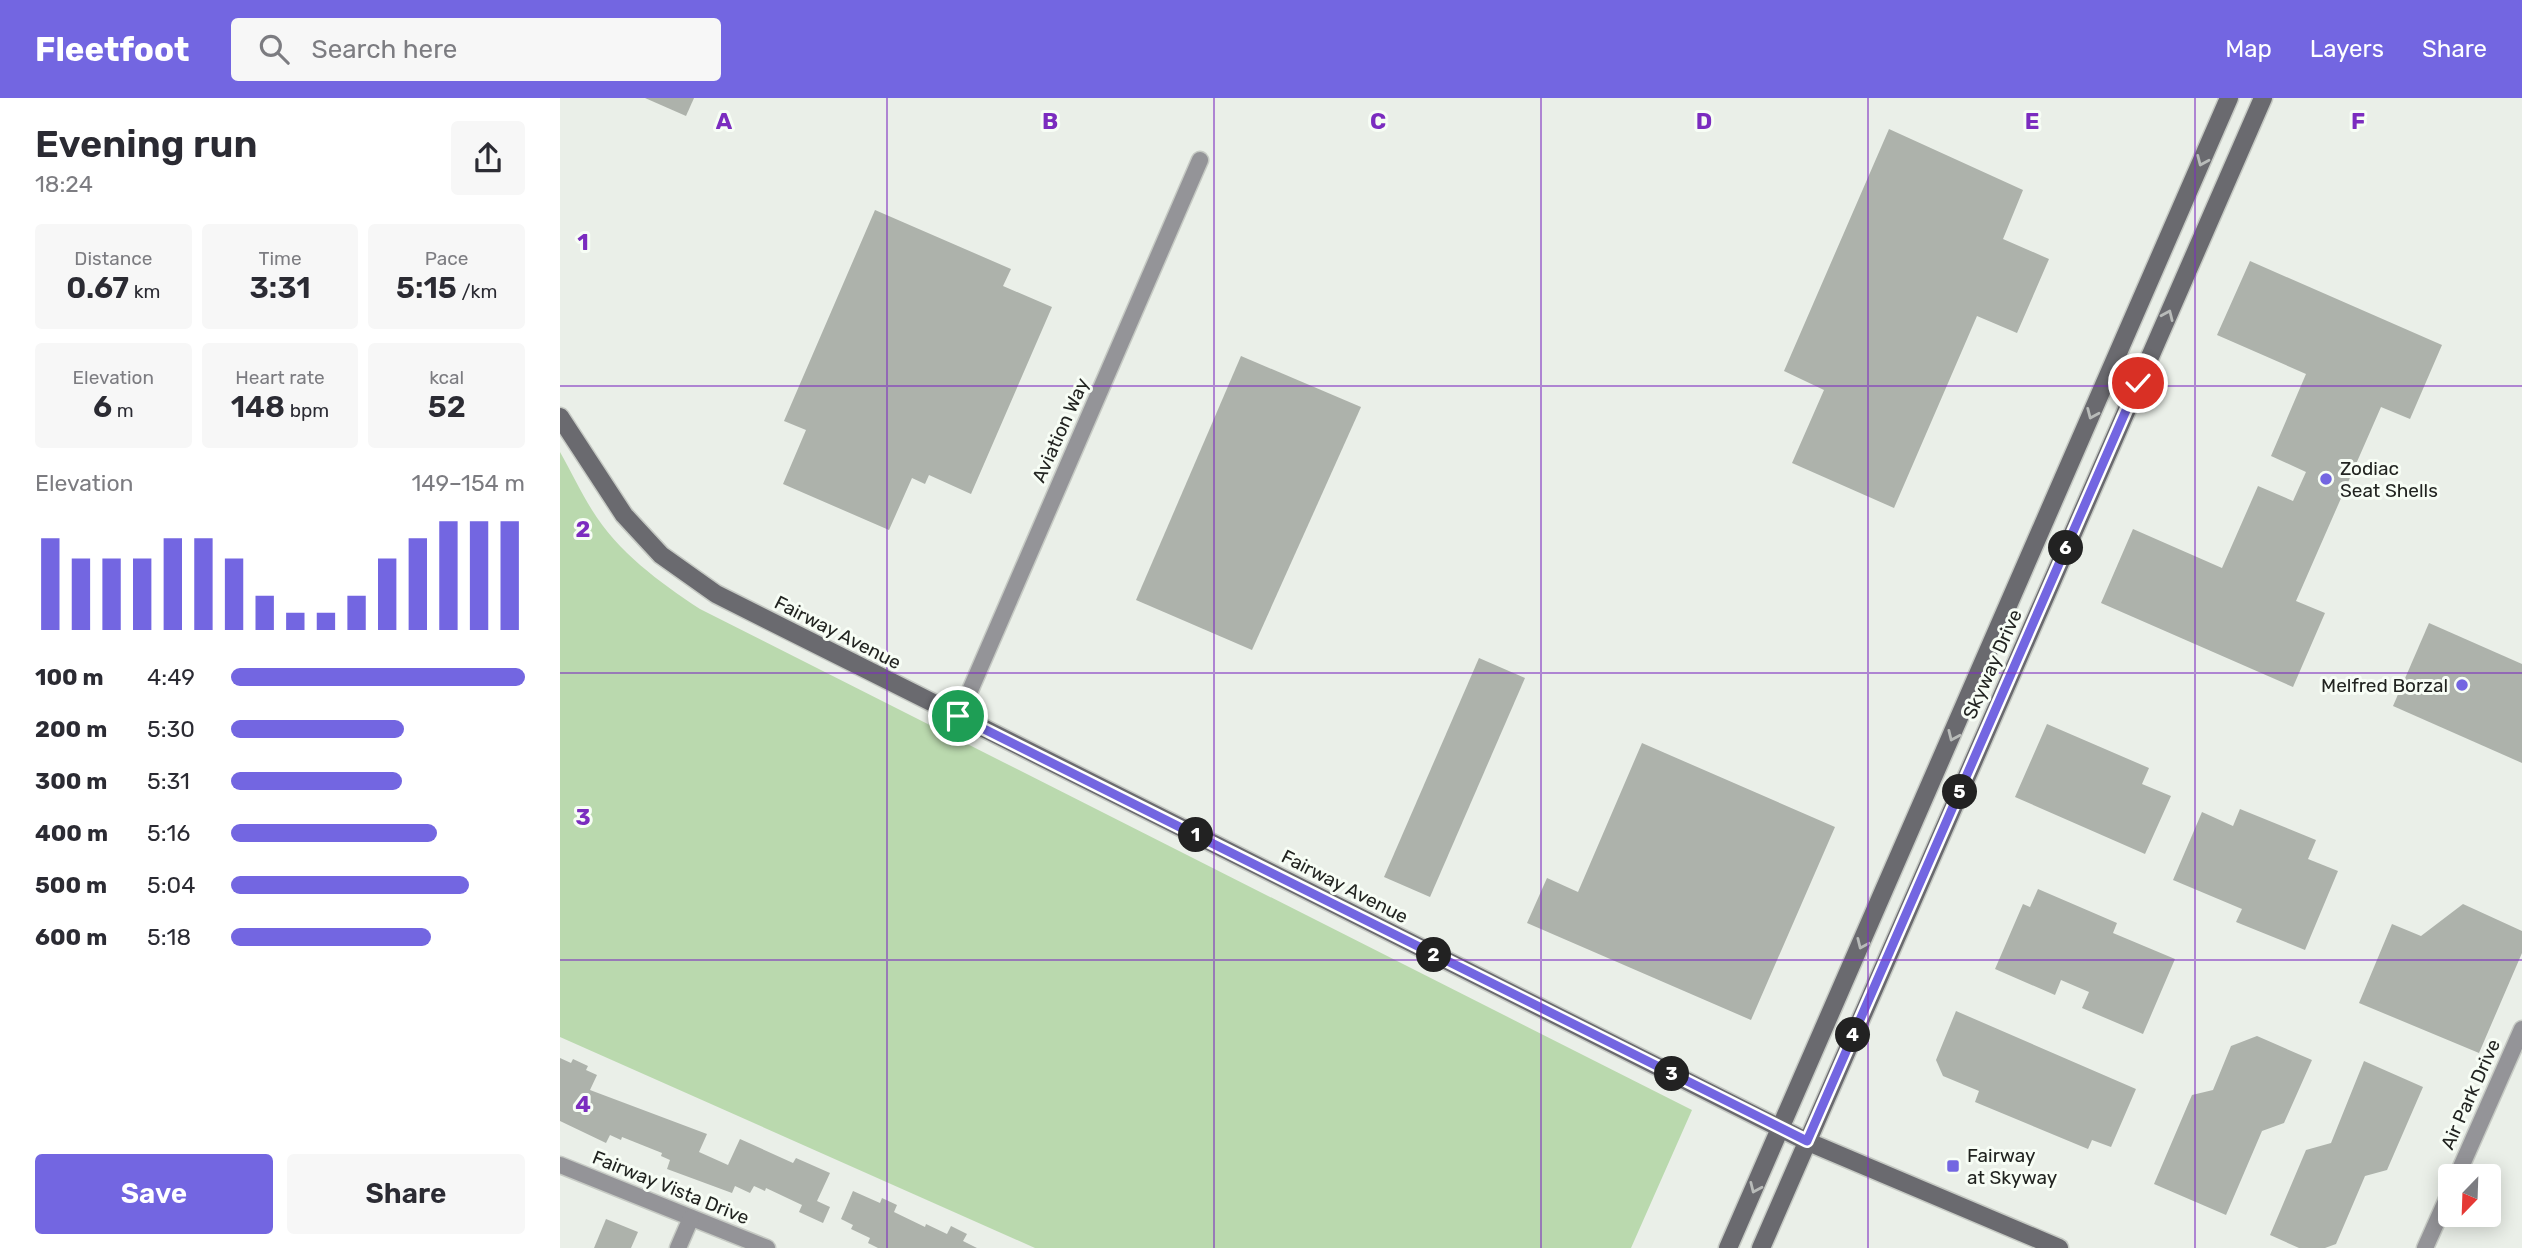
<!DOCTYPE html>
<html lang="en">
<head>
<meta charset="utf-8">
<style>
	body { margin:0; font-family:Rubik,sans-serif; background:#f7f7f7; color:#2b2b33; height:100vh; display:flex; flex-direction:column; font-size:26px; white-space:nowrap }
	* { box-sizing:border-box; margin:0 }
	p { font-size:23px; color:#7c7c81 }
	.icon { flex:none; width:38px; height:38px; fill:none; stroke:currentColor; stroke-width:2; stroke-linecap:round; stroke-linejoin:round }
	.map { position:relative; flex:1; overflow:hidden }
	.details { display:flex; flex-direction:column; background:#fff; width:560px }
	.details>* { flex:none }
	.needle { width:46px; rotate:203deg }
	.controls { position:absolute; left:1878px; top:1066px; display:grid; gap:14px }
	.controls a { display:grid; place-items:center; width:63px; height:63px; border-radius:7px; background:#fff; box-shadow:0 4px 18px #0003; font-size:35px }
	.pin { position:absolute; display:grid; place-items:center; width:60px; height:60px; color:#fff; margin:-30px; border:4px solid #fff; border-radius:50%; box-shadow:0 2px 7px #0007 }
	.km { position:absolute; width:35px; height:35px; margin:-18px; border-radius:50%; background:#222; color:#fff; font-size:19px; line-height:35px; text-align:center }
	.round { display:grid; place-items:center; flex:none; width:74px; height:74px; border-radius:7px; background:#f7f7f7 }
	.headline { display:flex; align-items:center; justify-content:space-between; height:119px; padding:0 35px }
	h1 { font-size:38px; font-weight:600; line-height:52px }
	.stats { display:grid; grid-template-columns:repeat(3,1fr); gap:10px; height:119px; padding:7px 35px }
	.stats div { display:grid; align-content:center; border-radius:7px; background:#f7f7f7; text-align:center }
	.stats b { font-size:30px; font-weight:600 }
	.stats small { font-size:19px; font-weight:400 }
	.stats p { font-size:19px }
	.chart { height:196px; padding:14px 35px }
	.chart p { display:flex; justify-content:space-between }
	.chart svg { width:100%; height:126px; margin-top:7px; stroke:#7366e1; stroke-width:6 }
	.cta { display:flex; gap:14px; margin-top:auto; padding:14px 35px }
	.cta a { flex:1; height:80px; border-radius:7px; background:#7366e1; color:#fff; font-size:28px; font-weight:600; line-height:80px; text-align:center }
	.cta a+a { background:#f7f7f7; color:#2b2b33 }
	ul { padding:0 35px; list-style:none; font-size:23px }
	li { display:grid; grid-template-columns:112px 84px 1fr; align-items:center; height:52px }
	li i { height:18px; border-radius:9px; background:#7366e1 }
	header { display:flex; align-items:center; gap:42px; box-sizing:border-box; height:98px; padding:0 35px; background:#7366e1; color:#fff }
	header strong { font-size:33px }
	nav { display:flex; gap:38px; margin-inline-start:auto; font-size:24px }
	.search { width:490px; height:63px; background:#f7f7f7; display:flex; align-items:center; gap:18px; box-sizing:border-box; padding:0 24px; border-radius:7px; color:#7c7c81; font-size:26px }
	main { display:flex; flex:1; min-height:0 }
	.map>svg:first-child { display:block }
	.green { fill:#bad9ae }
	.building { fill:#adb2ab }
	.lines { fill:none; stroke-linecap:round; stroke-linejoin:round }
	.street-casing { stroke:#c6cac4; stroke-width:19 }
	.secondary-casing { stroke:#c6cac4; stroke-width:21 }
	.street { stroke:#949498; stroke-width:16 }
	.secondary { stroke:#6a6a6f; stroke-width:18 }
	.oneway { stroke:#b8bbb9 }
	.route-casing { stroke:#fff; stroke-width:14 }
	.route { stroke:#7366e1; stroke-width:9 }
	.grid { fill:none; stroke:#7b2cbf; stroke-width:2; stroke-opacity:0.55 }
	.poi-dot { fill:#7366e1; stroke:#f7fdf5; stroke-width:2.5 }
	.labels { text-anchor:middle; stroke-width:6; stroke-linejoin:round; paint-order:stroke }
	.street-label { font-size:19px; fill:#222421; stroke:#f7fdf5 }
	.poi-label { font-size:19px; fill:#222421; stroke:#f7fdf5; text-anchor:start }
	.grid-label { font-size:23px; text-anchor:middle; font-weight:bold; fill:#7b2cbf; stroke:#f7fdf5; stroke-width:6; stroke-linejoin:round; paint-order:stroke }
</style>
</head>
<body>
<header>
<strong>Fleetfoot</strong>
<div class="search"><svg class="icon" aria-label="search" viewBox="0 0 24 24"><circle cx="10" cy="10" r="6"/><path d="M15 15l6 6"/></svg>Search here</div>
<nav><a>Map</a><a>Layers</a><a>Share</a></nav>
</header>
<main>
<section class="details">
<div class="headline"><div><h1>Evening run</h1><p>18:24</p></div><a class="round"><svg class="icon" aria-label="share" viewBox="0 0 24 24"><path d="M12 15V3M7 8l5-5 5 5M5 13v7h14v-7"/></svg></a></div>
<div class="stats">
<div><p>Distance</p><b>0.67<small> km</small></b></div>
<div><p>Time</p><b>3:31</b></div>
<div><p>Pace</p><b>5:15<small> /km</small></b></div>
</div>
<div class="stats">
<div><p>Elevation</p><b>6<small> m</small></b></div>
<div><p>Heart rate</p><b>148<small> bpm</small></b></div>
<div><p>kcal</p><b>52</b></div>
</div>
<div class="chart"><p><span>Elevation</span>149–154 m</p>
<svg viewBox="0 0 160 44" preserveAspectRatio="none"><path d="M5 44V12M15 44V19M25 44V19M35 44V19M45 44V12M55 44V12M65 44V19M75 44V32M85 44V38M95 44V38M105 44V32M115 44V19M125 44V12M135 44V6M145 44V6M155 44V6"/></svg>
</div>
<ul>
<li><b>100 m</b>4:49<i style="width:100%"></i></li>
<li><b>200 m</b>5:30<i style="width:59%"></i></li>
<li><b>300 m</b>5:31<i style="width:58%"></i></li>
<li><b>400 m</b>5:16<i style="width:70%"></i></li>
<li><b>500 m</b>5:04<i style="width:81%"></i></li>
<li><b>600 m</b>5:18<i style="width:68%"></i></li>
</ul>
<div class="cta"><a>Save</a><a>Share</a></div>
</section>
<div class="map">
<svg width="1962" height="1150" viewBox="0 0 1962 1150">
	<rect width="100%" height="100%" fill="#eaefe8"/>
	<path class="green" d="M0 354C11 373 20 393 32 412 58 454 99 484 140 511L1132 1012 1071 1150H475L0 939Z"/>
	<g class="building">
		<path d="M85 0H134L126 18Z"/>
		<path d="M1329 31 1463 92 1443 141 1489 161 1457 235 1417 218 1334 410 1232 365 1264 292 1224 273Z"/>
		<path d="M315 112 451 171 443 188 492 209 411 396 369 377 365 386 352 380 329 432 223 386 246 332 224 323Z"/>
		<path d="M1690 163 1882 247 1850 321 1821 309 1736 503 1765 515 1733 589 1541 505 1573 431 1662 470 1698 388 1733 403 1746 374 1711 358 1746 276 1657 237Z"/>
		<path d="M681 258 801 309 692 552 576 502Z"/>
		<path d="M1869 525 1962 566V665L1833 608Z"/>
		<path d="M919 560 965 580 870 799 824 779Z"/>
		<path d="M1487 626 1589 670 1582 686 1611 698 1585 756 1455 699Z"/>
		<path d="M1082 645 1275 729 1191 922 967 825 987 780 1018 794Z"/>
		<path d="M1680 711 1756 742 1748 761 1778 773 1745 852 1676 824 1682 811 1613 782 1642 714 1673 728Z"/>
		<path d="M1478 791 1557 825 1553 835 1615 861 1583 936 1522 910 1529 894 1501 882 1495 897 1435 871 1463 806 1470 809Z"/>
		<path d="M1903 806 1962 833V855L1919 955 1799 905 1832 826 1861 838Z"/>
		<path d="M1396 913 1576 991 1551 1049 1532 1042 1528 1051 1415 1004 1419 993 1383 978 1376 962Z"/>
		<path d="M1697 938 1752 962 1724 1025 1702 1033 1666 1117 1594 1086 1632 997 1653 992 1671 948Z"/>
		<path d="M0 960 11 965 13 961 28 968 26 972 37 977 30 992 147 1036 139 1054 168 1067 180 1041 233 1065 236 1060 270 1075 257 1103 270 1109 263 1125 239 1114 242 1107 206 1090 205 1093 194 1088 190 1095 175 1088 172 1095 107 1071 110 1062 101 1058 102 1055 62 1039 61 1042 50 1037 46 1045 0 1023Z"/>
		<path d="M1804 963 1863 989 1827 1072 1805 1078 1776 1146 1765 1150H1739L1710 1137 1746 1052 1771 1045Z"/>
		<path d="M293 1093 320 1105 322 1100 337 1107 334 1114 365 1129 366 1126 387 1136 391 1128 407 1136 403 1143 417 1150H318L308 1145 310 1140 291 1131 293 1127 281 1121Z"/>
		<path d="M46 1121 78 1134 71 1150H34Z"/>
	</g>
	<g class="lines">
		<defs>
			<g id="street">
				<path d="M399 618 640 62"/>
				<path d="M0 1067 207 1150"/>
				<path d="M1897 1078 1962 931"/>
				<path d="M118 1150 131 1120"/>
				<path d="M1865 1150 1890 1094"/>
			</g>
			<g id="secondary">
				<path d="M0 319 64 417 101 457 156 496 1246 1043 1499 1150"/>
				<path d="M1168 1150 1669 0"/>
				<path d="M1201 1150 1703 0"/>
			</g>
		</defs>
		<use href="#street" class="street-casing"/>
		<use href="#secondary" class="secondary-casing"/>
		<use href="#street" class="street"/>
		<use href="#secondary" class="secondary"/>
	</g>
	<defs><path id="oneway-chevron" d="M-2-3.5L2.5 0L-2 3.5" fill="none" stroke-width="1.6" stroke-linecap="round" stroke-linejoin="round" transform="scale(1.75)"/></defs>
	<g class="oneway">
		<use href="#oneway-chevron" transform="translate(1642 63) rotate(113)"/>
		<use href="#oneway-chevron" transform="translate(1608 217) rotate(-66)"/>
		<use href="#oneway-chevron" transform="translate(1532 316) rotate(113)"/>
		<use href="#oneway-chevron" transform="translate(1393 638) rotate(114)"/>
		<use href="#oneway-chevron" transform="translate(1302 846) rotate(114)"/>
		<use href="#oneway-chevron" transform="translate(1195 1090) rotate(114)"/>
	</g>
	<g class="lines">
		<defs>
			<path id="route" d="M398 618 1247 1043 1578 285"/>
		</defs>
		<use href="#route" class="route-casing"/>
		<use href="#route" class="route"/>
	</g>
	<path class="grid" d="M327 0V1150M654 0V1150M981 0V1150M1308 0V1150M1635 0V1150M0 288H1962M0 575H1962M0 862H1962"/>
	<g class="poi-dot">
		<circle cx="1766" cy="381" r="7"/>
		<circle cx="1902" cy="587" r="7"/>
		<rect x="1386" y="1061" width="14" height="14" rx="3.5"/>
	</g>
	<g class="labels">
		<g class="street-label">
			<text transform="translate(500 332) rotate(-66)" y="7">Aviation Way</text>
			<text transform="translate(278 534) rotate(27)" y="7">Fairway Avenue</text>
			<text transform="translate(1432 566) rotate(-66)" y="7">Skyway Drive</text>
			<text transform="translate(785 788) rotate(27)" y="7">Fairway Avenue</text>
			<text transform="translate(1910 996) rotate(-66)" y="7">Air Park Drive</text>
			<text transform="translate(111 1089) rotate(22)" y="7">Fairway Vista Drive</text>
		</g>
		<g class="poi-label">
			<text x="1780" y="377">Zodiac<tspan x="1780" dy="22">Seat Shells</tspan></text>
			<text x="1888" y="594" text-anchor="end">Melfred Borzal</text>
			<text x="1407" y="1064">Fairway<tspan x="1407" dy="22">at Skyway</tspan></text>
		</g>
	</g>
	<g class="grid-label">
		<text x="164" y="31">A</text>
		<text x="490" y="31">B</text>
		<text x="818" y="31">C</text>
		<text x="1144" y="31">D</text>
		<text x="1472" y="31">E</text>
		<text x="1798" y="31">F</text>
		<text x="23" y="152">1</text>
		<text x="23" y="439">2</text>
		<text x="23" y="727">3</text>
		<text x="23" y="1014">4</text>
	</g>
</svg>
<div class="controls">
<a><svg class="needle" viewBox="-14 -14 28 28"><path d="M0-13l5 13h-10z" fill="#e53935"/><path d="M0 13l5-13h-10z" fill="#7c7c81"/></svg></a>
</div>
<div class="pin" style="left:398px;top:618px;background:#1e9e55"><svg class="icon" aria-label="arrive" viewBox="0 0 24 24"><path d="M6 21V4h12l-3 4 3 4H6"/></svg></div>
<div class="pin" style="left:1578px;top:285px;background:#d93025"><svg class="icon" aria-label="check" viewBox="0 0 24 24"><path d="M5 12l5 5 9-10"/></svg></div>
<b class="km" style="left:636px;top:737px">1</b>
<b class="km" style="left:874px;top:857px">2</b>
<b class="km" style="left:1112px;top:976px">3</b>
<b class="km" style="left:1293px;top:937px">4</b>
<b class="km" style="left:1400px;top:694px">5</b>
<b class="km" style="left:1506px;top:450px">6</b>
</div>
</main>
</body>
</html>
